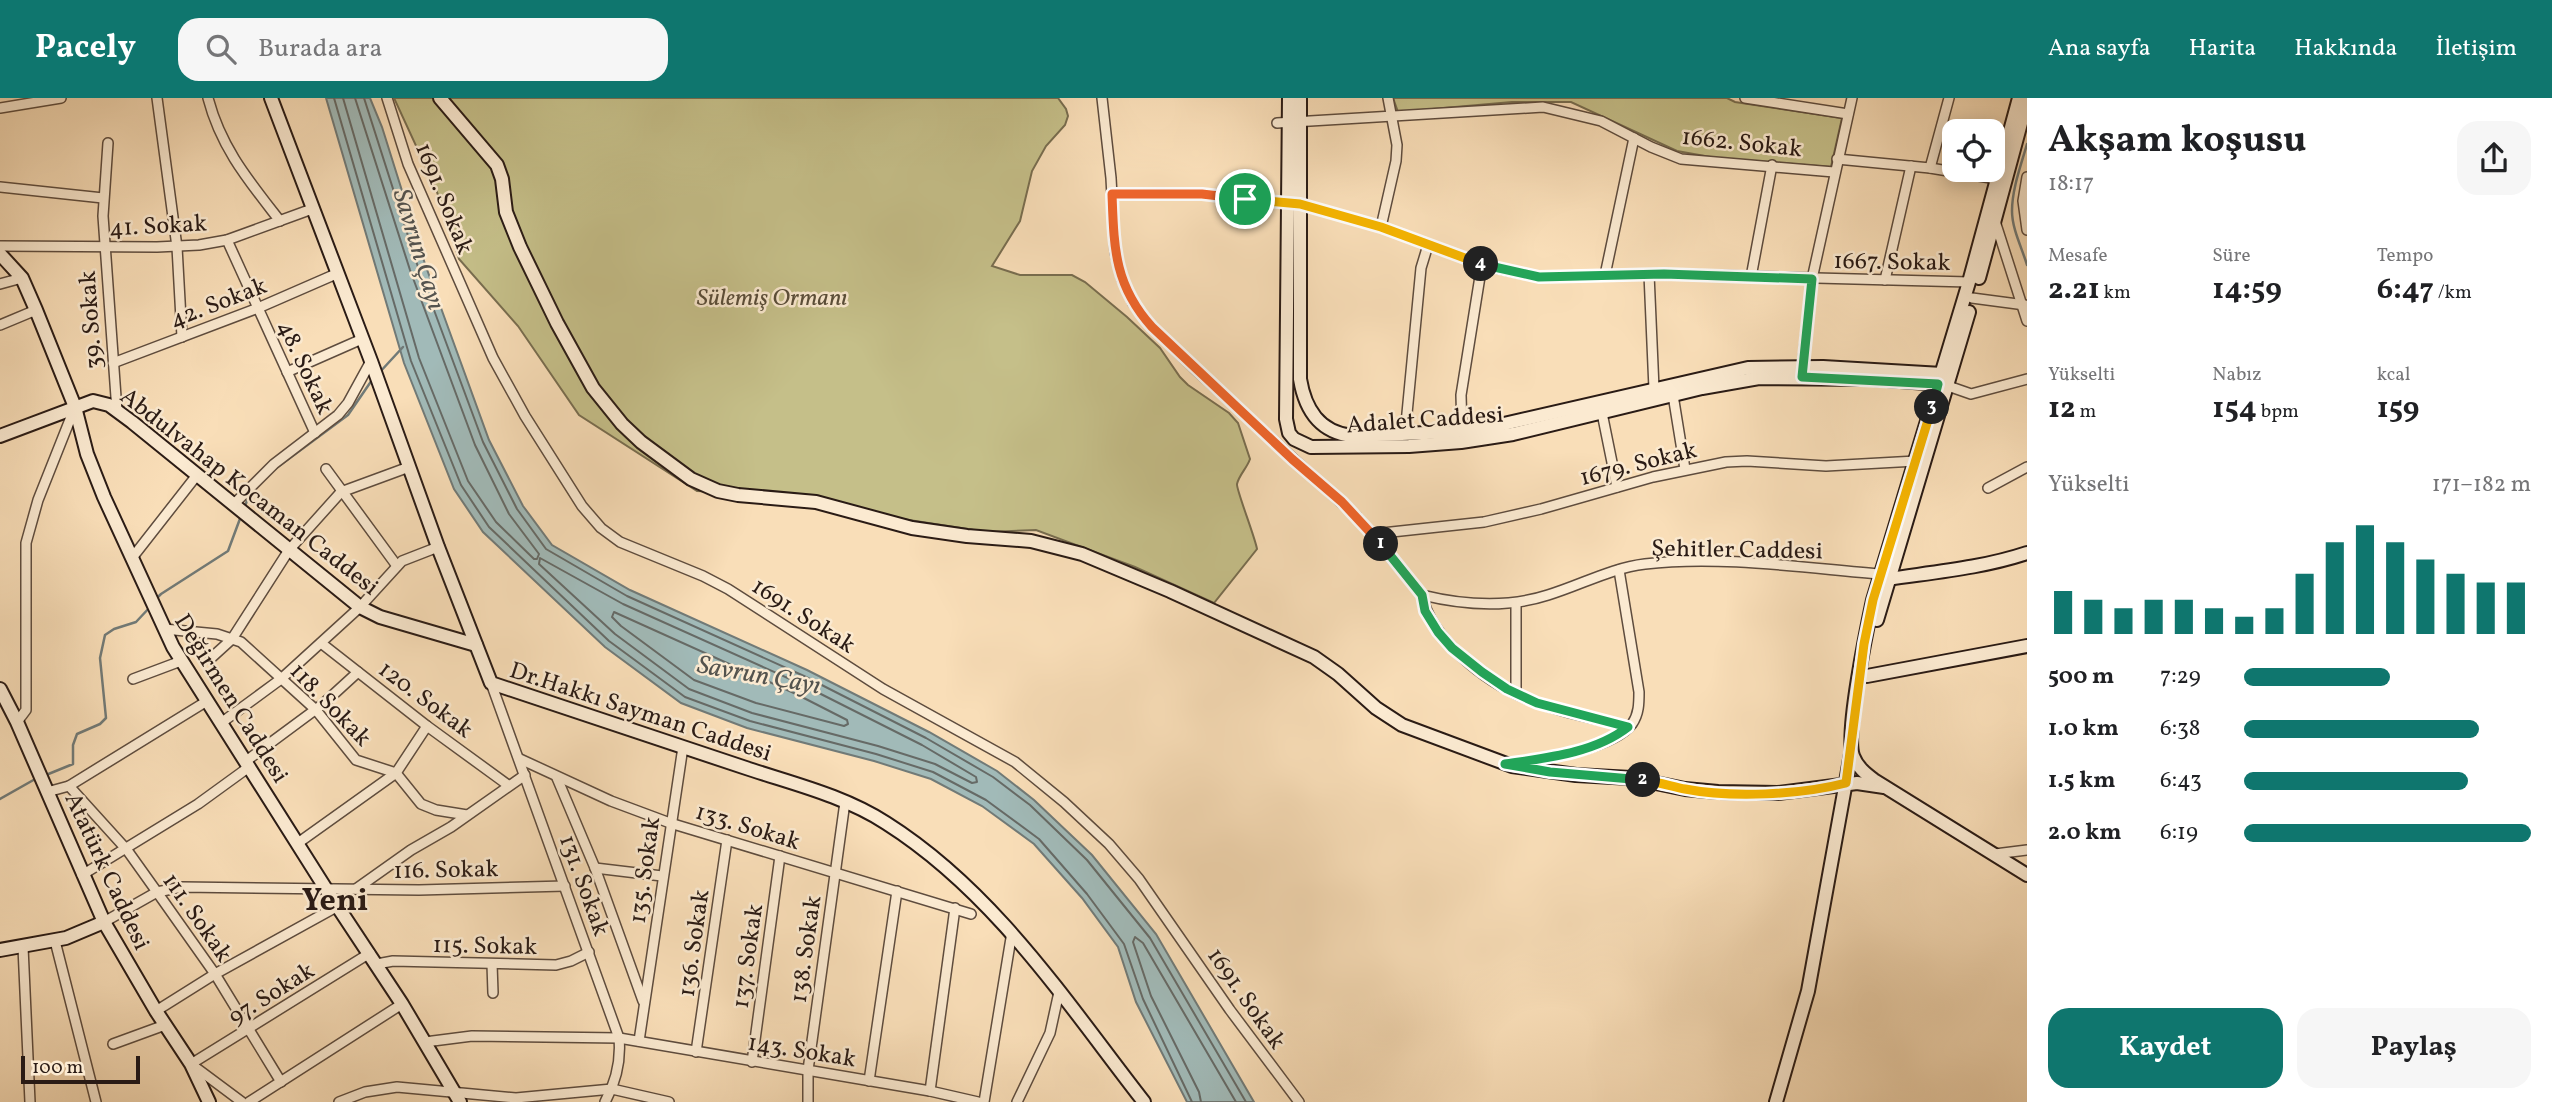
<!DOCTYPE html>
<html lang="tr">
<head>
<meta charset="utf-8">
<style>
	body { margin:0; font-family:Vollkorn,serif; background:#f6f6f6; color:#202124; height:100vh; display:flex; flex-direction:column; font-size:26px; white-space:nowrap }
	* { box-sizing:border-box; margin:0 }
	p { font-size:23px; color:#757577 }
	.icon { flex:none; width:38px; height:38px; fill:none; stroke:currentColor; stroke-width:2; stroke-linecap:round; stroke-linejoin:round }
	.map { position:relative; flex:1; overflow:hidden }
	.drawer { display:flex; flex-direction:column; background:#fff; width:525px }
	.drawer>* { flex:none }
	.tools { position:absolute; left:1942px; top:21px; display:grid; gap:14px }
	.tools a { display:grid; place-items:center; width:63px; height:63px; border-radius:14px; background:#fff; box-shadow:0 4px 18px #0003; font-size:35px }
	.scale { position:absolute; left:21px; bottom:18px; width:119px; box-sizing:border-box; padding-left:7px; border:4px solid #2a1b15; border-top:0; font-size:19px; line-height:24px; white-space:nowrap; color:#2a1b15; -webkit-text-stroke:5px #fbead1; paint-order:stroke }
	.pin { position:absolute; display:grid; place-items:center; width:60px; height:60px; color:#fff; margin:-30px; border:4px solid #fff; border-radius:50%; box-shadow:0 2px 7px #0007 }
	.km { position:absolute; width:35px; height:35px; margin:-18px; border-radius:50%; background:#222; color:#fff; font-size:19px; line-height:35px; text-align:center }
	.round { display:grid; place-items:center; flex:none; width:74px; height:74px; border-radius:21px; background:#f6f6f6 }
	.head { display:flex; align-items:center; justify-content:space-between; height:119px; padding:0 21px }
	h1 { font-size:38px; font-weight:700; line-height:52px }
	.metrics { display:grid; grid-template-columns:repeat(3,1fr); gap:10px; height:119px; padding:7px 21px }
	.metrics div { display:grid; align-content:center }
	.metrics b { font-size:30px; font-weight:700 }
	.metrics small { font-size:19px; font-weight:400 }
	.metrics p { font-size:19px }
	.chart { height:196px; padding:14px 21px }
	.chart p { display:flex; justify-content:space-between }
	.chart svg { width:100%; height:126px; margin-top:7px; stroke:#0f766e; stroke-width:6 }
	.button { display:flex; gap:14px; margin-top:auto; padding:14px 21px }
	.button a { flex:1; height:80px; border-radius:21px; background:#0f766e; color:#fff; font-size:28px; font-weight:700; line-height:80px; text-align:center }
	.button a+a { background:#f6f6f6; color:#202124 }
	ul { padding:0 21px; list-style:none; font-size:23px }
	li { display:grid; grid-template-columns:112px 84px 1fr; align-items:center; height:52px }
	li i { height:18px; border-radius:9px; background:#0f766e }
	header { display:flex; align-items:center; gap:42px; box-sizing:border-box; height:98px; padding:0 35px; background:#0f766e; color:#fff }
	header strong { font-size:33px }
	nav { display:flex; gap:38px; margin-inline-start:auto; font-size:24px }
	.search { width:490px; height:63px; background:#f6f6f6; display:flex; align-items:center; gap:18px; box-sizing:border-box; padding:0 24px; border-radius:21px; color:#757577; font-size:26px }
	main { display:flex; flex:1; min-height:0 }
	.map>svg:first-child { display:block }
	.green { fill:#c5bf89; stroke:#786d4f; stroke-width:2 }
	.water { fill:#a1bab8; stroke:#717a77; stroke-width:2 }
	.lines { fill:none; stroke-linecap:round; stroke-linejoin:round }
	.shore { stroke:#666a66; stroke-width:2 }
	.stream { stroke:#717a77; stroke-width:2.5 }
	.street-casing { stroke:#5e4c3e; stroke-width:12 }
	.secondary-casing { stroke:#2a1b15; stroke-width:16 }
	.street { stroke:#fbead1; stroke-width:9 }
	.secondary { stroke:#fbead1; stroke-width:12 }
	.split-1-casing { stroke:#fff; stroke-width:14 }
	.split-2-casing { stroke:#fff; stroke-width:14 }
	.split-3-casing { stroke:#fff; stroke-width:14 }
	.split-4-casing { stroke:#fff; stroke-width:14 }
	.split-5-casing { stroke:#fff; stroke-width:14 }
	.split-1 { stroke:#f0652b; stroke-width:9 }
	.split-2 { stroke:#22a559; stroke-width:9 }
	.split-3 { stroke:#f5b400; stroke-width:9 }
	.split-4 { stroke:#22a559; stroke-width:9 }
	.split-5 { stroke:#f5b400; stroke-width:9 }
	.labels { text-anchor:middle; stroke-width:5; stroke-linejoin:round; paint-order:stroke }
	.street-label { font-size:24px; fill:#2a1b15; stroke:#fbead1 }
	.park-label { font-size:24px; font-style:italic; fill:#584c38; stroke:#fbead1 }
	.water-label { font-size:26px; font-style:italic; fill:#54534e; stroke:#fbead1 }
	.district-label { font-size:32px; font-weight:bold; fill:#2a1b15; stroke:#fbead1 }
</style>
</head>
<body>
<header>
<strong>Pacely</strong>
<div class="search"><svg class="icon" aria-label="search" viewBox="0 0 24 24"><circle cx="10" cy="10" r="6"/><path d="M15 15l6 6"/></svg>Burada ara</div>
<nav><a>Ana sayfa</a><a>Harita</a><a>Hakkında</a><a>İletişim</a></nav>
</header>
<main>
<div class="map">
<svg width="2027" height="1004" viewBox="0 0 2027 1004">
	<rect width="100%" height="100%" fill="#f9deb8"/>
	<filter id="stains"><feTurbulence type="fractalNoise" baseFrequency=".00286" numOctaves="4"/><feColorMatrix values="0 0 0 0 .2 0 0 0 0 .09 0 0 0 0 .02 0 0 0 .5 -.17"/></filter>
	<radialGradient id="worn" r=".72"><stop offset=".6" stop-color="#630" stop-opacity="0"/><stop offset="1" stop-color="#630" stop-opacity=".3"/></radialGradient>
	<g class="green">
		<path d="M394 0H1058L1066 11 1068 18 1065 27 1046 48 1032 73 1020 123 992 168 1020 177H1072L1085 184 1127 219 1160 250 1180 279 1188 287 1229 315 1238 325 1250 361C1247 370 1239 377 1237 386 1236 391 1255 439 1257 451L1214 505 1135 469 1036 432 987 434 896 420 806 398 697 393 579 317 518 228 459 161 436 91Z"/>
		<path d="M1393 0H1727L1735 4 1842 20 1831 69 1716 60 1677 53 1571 4H1512L1398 14Z"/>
	</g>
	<path class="water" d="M326 0H370L382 29 425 166 489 342 523 408 552 447 630 492 807 572 929 634 997 673 1034 702 1092 757 1156 836 1254 1004H1187L1136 904 1118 849 1082 800 1034 746 982 708 931 681 874 663 747 630 681 605 605 549 483 434 454 391 404 265Z"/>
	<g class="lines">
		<g class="shore">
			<path d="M334 0 411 263 461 387 489 429 609 543 685 599 750 623 876 656 933 674 986 702 1039 741 1087 796 1124 846 1143 901 1192 1004"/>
			<path d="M343 0 419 260 468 383 496 424 534 461H537L539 456 509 416 475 347 410 172 355 0"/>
			<path d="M364 0 418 169 483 344 517 411 546 451 627 498 804 578 926 640 993 679 1030 707 1087 762 1150 840 1246 1004"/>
			<path d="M540 460 623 506 801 586 922 647 976 679 977 684 972 685 935 666 878 648 752 615 689 591 615 536 539 466Z"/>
			<path d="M614 514 796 596 847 622 848 626 844 628 756 605 694 582 621 528 612 519Z"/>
			<path d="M1201 1004 1199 994 1151 898 1133 844 1135 839 1143 845 1236 1004"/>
		</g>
		<g class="stream">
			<path d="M2027 46C2021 67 2012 91 2012 113 2012 131 2022 150 2027 167"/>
			<path d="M379 275 403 249"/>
			<path d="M275 371 348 317 372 282"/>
			<path d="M245 408 250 395"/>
			<path d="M155 502 161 496 228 453 241 418"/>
			<path d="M46 677 73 666V647L77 636 100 626 106 620 100 560 105 537 114 531 136 524 151 508"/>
			<path d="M0 701 37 680"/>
		</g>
		<defs>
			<g id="street">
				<path d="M157 0 177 149 182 239"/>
				<path d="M208 0C221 50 249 83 280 123"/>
				<path d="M387 0 408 66 493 260 525 318 582 408 601 430 620 444 703 478 728 491 883 591 1015 664 1064 704 1109 746 1139 781 1230 912 1299 1004"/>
				<path d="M1102 0 1111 80 1115 154 1122 181 1133 205 1152 229 1194 270 1357 419 1422 497C1463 507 1508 510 1548 497 1581 487 1611 470 1645 466 1719 457 1806 470 1880 476"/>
				<path d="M1745 0 1848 16"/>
				<path d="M0 10 61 0"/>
				<path d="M1277 25 1543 9 1601 23 1651 49 1681 61 1834 74"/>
				<path d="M108 45 103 118 117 313"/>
				<path d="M1837 61 1930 70 1997 81"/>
				<path d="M1930 70 1949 0"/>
				<path d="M2027 79 2023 103 2027 132"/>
				<path d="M0 89 103 100"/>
				<path d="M1112 96H1202L1300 106 1381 129 1486 168 1539 179 1664 176 1969 184"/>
				<path d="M1995 123 2027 223"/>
				<path d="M1381 129 1396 63 1397 47 1388 0"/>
				<path d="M227 142 315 335"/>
				<path d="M0 148 157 149 199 147 227 142 312 111"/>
				<path d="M1649 176 1654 291"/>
				<path d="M1605 177 1634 40"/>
				<path d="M1751 179 1772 67"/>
				<path d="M1885 182 1911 68"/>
				<path d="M0 186 22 180"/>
				<path d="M1972 200 2025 207"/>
				<path d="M0 227 36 212"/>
				<path d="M113 265 258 210 336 176"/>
				<path d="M1802 273 1812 181 1852 0"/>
				<path d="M287 274 362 241"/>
				<path d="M1948 288 1971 296 2027 281"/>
				<path d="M1673 297 1685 371"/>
				<path d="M1602 315 1617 389"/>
				<path d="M1462 333 1461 297 1482 166"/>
				<path d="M1405 336 1421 170 1428 147"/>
				<path d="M326 371 397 468"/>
				<path d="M1988 390 2027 369"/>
				<path d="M234 406 274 366 338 317 348 305 371 263"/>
				<path d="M1373 436 1484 424 1541 411 1653 379 1726 364 1747 363 1826 368 1916 363"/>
				<path d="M132 460 197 377"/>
				<path d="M1422 497C1431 541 1484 583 1525 600 1558 614 1594 620 1628 629"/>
				<path d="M164 531 217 536 241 544 316 612 356 662 396 675 421 706 436 712 467 717"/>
				<path d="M321 545 427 628 508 687"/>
				<path d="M210 561 232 541 289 452 341 394 409 369"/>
				<path d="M133 581 181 563"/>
				<path d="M491 585 619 940C621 962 616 984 605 1004"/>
				<path d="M1516 595V505"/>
				<path d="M17 624 26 612V445L38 402 75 309"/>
				<path d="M221 625 281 581 360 509 402 463 438 449"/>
				<path d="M520 661 611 703 670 725 971 816"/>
				<path d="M246 663 323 606 358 574"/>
				<path d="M1512 665C1544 660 1611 652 1632 626 1639 616 1639 605 1639 594L1619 472"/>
				<path d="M557 680 595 770 643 903"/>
				<path d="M69 688 127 752 157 794 215 876 281 984"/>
				<path d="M47 694 69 688 207 603"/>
				<path d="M298 745 396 675 427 628"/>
				<path d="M1995 756 2027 752"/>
				<path d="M595 770 662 778"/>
				<path d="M82 777 198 706 249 669"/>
				<path d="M356 791 411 752 451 729 525 677"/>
				<path d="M104 824 157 794 182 789 419 792 565 788"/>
				<path d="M55 843 96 1004"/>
				<path d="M23 849 30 1004"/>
				<path d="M377 866 393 863 556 867 571 863 589 854"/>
				<path d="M492 866 493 895"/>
				<path d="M156 913 215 876 338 808"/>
				<path d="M639 943 683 649"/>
				<path d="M425 944 472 938 619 940 930 993 978 1004"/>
				<path d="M113 946 165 927"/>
				<path d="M696 954 727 742"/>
				<path d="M752 964 780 758"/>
				<path d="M869 983 897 793"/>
				<path d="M930 993 955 810"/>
				<path d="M242 1004 191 966 370 855"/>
				<path d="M249 1004 402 906"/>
				<path d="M339 1004 365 994 397 989 516 1000 612 991 669 1004"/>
				<path d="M808 1004V972L845 704"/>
				<path d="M984 1004 1012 834"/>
				<path d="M1017 1004 1050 935 1059 894"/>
			</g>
			<g id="secondary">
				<path d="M271 0 371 263 438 449 491 585C575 613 659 641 743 669 790 685 843 697 886 725 995 794 1066 904 1144 1004"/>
				<path d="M440 0 497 67 502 81 506 114 520 149 557 225 593 290 622 326 641 344 691 381 718 393 738 397 816 404 912 430 967 438 1031 443 1082 456 1170 493 1314 559 1338 576 1376 610 1402 627 1512 668 1576 677 1631 680 1685 691 1718 694 1778 695 1857 685 1884 689"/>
				<path d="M1289 0 1286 321 1289 335 1294 341 1311 349 1409 348 1461 344 1513 336 1702 290 1759 280 1874 281 1939 286"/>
				<path d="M1300 0V281C1305 311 1319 334 1352 338L1451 334 1495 328 1748 270 1823 269 1942 276"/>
				<path d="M2019 0 1969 184 1873 502C1867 530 1845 636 1853 658 1857 669 1866 676 1874 682L2027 777"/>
				<path d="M0 156 22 180 36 212 75 309 87 356 104 399 173 549 326 791 402 906 460 1004"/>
				<path d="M1979 180 2027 3"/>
				<path d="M0 338 93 303 109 307 132 324 360 509 380 519 476 547"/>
				<path d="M1888 481C1935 474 1982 470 2027 455"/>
				<path d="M1877 522 1969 214"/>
				<path d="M1867 578 2027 548"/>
				<path d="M0 591 17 624 104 824 156 913 191 966 209 1004"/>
				<path d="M0 852 66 840 104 824"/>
				<path d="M1776 1004 1808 893 1851 656"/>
			</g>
		</defs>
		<use href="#street" class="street-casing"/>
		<use href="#secondary" class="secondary-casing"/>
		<use href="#street" class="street"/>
		<use href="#secondary" class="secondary"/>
	</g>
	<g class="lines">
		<defs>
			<path id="split-1" d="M1245 101 1202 96H1112C1114 149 1114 187 1152 229L1292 361 1342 404 1381 446"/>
			<path id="split-2" d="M1381 446 1422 497 1425 513 1438 534 1452 550 1482 574 1507 591 1537 605 1628 629C1595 655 1546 660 1505 666L1550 674 1643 682"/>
			<path id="split-3" d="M1643 682C1657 684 1671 688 1685 691 1731 700 1800 697 1846 685L1864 546 1873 502 1932 309"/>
			<path id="split-4" d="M1481 166 1539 179 1664 176 1812 181 1802 279 1938 286 1932 309"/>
			<path id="split-5" d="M1245 101 1300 106 1381 129 1481 166"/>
		</defs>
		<use href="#split-1" class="split-1-casing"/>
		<use href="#split-2" class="split-2-casing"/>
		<use href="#split-3" class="split-3-casing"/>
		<use href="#split-4" class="split-4-casing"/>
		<use href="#split-5" class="split-5-casing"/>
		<use href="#split-1" class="split-1"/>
		<use href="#split-2" class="split-2"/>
		<use href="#split-3" class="split-3"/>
		<use href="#split-4" class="split-4"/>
		<use href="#split-5" class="split-5"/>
	</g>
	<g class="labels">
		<g class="street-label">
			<text transform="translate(1742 44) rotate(6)" y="8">1662. Sokak</text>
			<text transform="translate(445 100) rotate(68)" y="8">1691. Sokak</text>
			<text transform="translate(158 127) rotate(-3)" y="8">41. Sokak</text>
			<text transform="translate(1892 163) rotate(1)" y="8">1667. Sokak</text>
			<text transform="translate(218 204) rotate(-21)" y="8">42. Sokak</text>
			<text transform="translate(90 222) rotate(-94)" y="8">39. Sokak</text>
			<text transform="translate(306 269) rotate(65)" y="8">48. Sokak</text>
			<text transform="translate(1425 321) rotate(-4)" y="8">Adalet Caddesi</text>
			<text transform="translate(1638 365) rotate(-14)" y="8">1679. Sokak</text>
			<text transform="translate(250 393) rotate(38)" y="8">Abdulvahap Kocaman Caddesi</text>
			<text transform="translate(1737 451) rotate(1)" y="8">Şehitler Caddesi</text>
			<text transform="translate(804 517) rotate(33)" y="8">1691. Sokak</text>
			<text transform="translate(232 600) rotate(58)" y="8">Değirmen Caddesi</text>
			<text transform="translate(426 601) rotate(37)" y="8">120. Sokak</text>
			<text transform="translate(331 606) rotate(46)" y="8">118. Sokak</text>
			<text transform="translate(641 613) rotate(18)" y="8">Dr.Hakkı Sayman Caddesi</text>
			<text transform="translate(748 728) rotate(17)" y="8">133. Sokak</text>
			<text transform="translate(446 771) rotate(-1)" y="8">116. Sokak</text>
			<text transform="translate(644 772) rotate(-82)" y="8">135. Sokak</text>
			<text transform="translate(108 773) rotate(65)" y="8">Atatürk Caddesi</text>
			<text transform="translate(585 787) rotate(70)" y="8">131. Sokak</text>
			<text transform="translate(198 819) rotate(55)" y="8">111. Sokak</text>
			<text transform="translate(693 845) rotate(-82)" y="8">136. Sokak</text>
			<text transform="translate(485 847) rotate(1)" y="8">115. Sokak</text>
			<text transform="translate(805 851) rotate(-82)" y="8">138. Sokak</text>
			<text transform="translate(747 858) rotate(-82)" y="8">137. Sokak</text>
			<text transform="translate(271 895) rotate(-32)" y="8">97. Sokak</text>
			<text transform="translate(1247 900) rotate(55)" y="8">1691. Sokak</text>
			<text transform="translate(802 952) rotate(9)" y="8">143. Sokak</text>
		</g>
		<g class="park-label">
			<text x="772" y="207">Sülemiş Ormanı</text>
		</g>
		<g class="water-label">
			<text transform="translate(420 151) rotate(73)" y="9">Savrun Çayı</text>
			<text transform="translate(759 576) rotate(10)" y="9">Savrun Çayı</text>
		</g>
		<g class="district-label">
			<text x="335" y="812">Yeni</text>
		</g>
	</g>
	<rect width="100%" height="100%" filter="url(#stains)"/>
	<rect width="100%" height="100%" fill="url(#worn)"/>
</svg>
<div class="tools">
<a><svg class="icon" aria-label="locate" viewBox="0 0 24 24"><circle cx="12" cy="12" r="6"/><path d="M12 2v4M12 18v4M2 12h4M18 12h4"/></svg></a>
</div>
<div class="scale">100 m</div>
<div class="pin" style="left:1245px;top:101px;background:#1e9e55"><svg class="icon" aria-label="arrive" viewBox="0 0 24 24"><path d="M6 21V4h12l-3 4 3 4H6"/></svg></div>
<b class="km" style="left:1381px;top:446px">1</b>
<b class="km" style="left:1643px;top:682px">2</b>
<b class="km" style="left:1932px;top:309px">3</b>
<b class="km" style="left:1481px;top:166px">4</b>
</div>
<section class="drawer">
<div class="head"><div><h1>Akşam koşusu</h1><p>18:17</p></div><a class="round"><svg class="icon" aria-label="share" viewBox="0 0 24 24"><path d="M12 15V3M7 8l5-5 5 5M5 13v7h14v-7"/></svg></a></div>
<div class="metrics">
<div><p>Mesafe</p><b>2.21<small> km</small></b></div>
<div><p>Süre</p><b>14:59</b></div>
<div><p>Tempo</p><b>6:47<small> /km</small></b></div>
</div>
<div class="metrics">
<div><p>Yükselti</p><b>12<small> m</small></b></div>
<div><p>Nabız</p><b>154<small> bpm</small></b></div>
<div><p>kcal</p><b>159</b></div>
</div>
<div class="chart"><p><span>Yükselti</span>171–182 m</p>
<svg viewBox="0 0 160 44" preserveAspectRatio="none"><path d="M5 44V29M15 44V32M25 44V35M35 44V32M45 44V32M55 44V35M65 44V38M75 44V35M85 44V23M95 44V12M105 44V6M115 44V12M125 44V18M135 44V23M145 44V26M155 44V26"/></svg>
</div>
<ul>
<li><b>500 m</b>7:29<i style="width:51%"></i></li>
<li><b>1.0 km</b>6:38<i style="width:82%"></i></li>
<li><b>1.5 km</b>6:43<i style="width:78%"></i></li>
<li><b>2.0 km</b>6:19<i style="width:100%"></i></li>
</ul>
<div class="button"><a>Kaydet</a><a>Paylaş</a></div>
</section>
</main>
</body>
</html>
